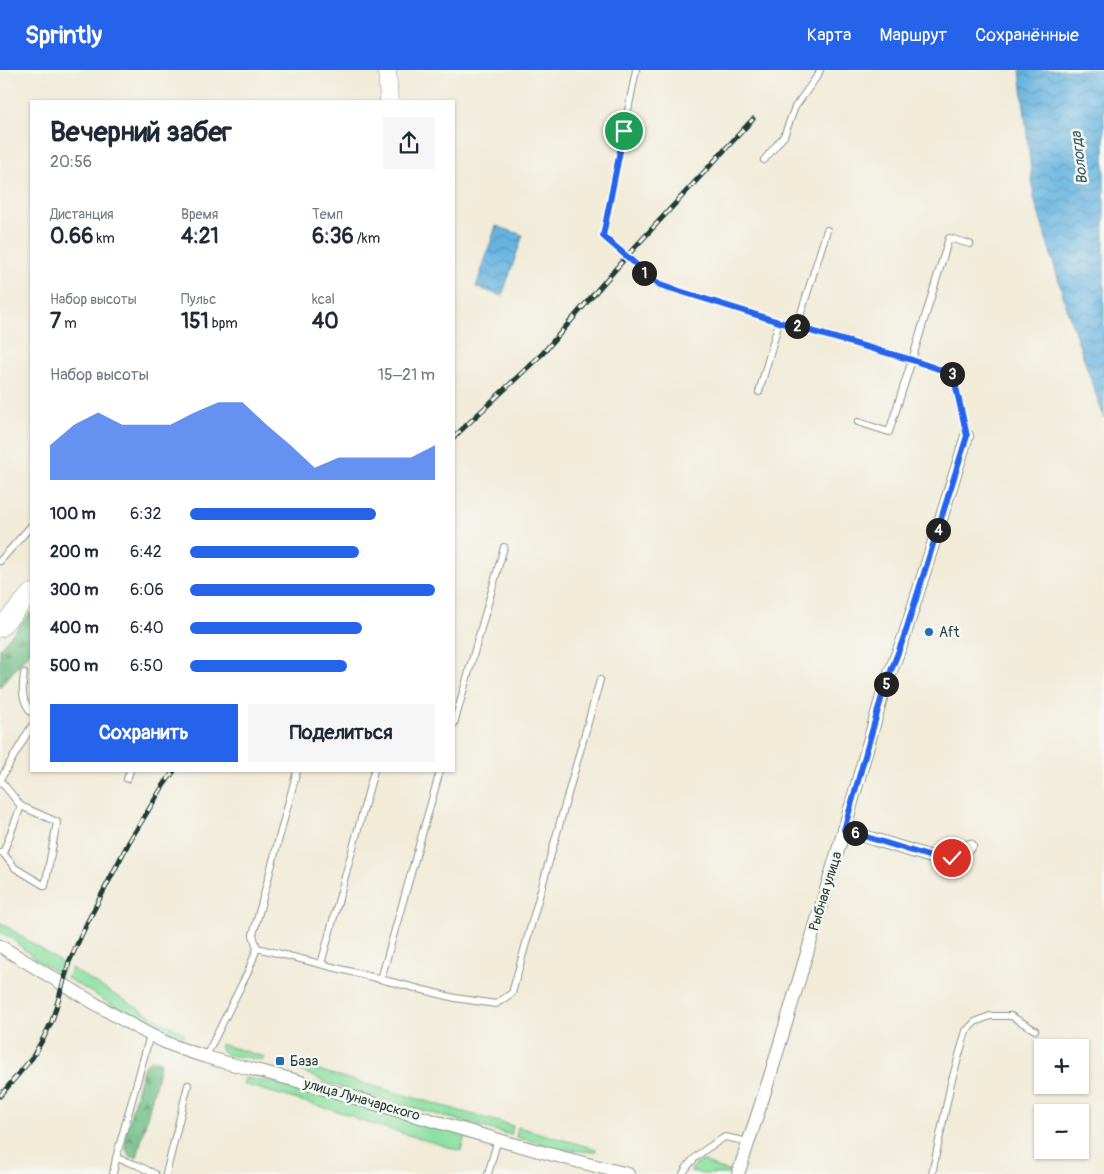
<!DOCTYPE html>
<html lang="ru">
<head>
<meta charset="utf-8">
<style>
	body { margin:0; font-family:Pangolin,sans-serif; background:#f6f6f7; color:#1f2937; height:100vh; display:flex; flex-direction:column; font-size:19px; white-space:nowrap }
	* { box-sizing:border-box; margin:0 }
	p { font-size:16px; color:#747a83 }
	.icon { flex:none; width:28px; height:28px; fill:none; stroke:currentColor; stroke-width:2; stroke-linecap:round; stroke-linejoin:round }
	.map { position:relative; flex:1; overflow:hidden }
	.details { position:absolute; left:30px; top:30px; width:425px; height:672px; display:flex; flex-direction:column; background:#fff; border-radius:0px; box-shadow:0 1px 4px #0004 }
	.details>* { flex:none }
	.buttons { position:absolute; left:1034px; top:969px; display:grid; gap:10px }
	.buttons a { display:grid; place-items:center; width:55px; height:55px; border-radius:0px; background:#fff; box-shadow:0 1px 4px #0004; font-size:25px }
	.pin { position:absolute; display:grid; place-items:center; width:42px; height:42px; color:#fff; margin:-21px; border:2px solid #fff; border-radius:50%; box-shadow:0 1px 5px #0007 }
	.km { position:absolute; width:25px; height:25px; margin:-12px; border-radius:50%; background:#222; color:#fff; font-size:14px; line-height:25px; text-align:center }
	.round { display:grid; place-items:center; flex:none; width:52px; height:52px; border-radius:0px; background:#f6f6f7 }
	.overview { display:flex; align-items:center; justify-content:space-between; height:85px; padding:0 20px }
	h1 { font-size:28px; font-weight:700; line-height:38px }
	.stats { display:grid; grid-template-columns:repeat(3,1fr); gap:8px; height:85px; padding:5px 20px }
	.stats div { display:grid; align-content:center }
	.stats b { font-size:21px; font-weight:700 }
	.stats small { font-size:14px; font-weight:400 }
	.stats p { font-size:14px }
	.chart { height:140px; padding:10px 20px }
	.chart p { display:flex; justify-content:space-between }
	.chart svg { width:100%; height:90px; margin-top:5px; fill:#2563eb; opacity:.7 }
	.button { display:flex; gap:10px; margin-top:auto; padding:10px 20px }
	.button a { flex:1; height:58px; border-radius:0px; background:#2563eb; color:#fff; font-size:20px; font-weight:700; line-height:58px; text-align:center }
	.button a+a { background:#f6f6f7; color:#1f2937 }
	ul { padding:0 20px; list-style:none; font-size:16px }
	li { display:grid; grid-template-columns:80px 60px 1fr; align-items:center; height:38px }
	li i { height:12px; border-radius:6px; background:#2563eb }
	header { display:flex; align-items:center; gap:30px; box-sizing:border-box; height:70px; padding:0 25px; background:#2563eb; color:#fff }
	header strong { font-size:24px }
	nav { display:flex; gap:28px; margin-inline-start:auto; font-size:18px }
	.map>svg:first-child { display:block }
	.green { fill:#8de0a1; stroke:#568e6a }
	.forest { fill:url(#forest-firs); stroke:#487e5e }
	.water { fill:url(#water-waves); stroke:#42788a }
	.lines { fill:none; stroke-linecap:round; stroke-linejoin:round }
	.lane-casing { stroke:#889486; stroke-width:8 }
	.street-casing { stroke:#889486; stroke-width:14 }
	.secondary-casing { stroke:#889486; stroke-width:19 }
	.lane { stroke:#fff; stroke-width:6 }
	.street { stroke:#fff; stroke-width:12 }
	.secondary { stroke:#fff; stroke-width:18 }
	.rail-casing { stroke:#1f3d34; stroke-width:5 }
	.rail { stroke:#f6f6f2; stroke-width:3; stroke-dasharray:9; stroke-linecap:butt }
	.route-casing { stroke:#fff; stroke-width:10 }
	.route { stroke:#2563eb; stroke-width:6 }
	.poi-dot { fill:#1f6fb2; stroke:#f6f6f2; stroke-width:2 }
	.labels { text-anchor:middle; stroke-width:5; stroke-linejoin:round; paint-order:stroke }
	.poi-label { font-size:14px; fill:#1f3d34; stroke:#f6f6f2; text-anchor:start }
	.street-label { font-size:14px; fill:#1f3d34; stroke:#f6f6f2 }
	.water-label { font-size:15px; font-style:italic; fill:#305a5f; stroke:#f6f6f2 }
</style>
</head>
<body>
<header>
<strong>Sprintly</strong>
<nav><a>Карта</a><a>Маршрут</a><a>Сохранённые</a></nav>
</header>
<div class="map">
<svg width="1104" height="1104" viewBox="0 0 1104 1104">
	<defs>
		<pattern id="forest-firs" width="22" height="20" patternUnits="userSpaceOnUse" patternTransform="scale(1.25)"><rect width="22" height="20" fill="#72be87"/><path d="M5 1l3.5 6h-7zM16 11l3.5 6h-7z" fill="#5d9c6f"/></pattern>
		<pattern id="water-waves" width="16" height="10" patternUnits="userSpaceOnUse" patternTransform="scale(1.25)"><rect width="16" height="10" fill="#65b2df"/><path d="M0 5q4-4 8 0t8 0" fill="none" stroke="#5392b6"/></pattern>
	</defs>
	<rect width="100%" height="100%" fill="#f6f6f2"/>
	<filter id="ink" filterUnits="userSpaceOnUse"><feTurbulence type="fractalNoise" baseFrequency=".02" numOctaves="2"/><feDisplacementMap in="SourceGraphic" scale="10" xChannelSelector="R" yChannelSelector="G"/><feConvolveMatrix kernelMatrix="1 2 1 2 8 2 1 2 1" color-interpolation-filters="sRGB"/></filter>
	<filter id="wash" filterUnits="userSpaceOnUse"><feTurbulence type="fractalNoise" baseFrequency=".0096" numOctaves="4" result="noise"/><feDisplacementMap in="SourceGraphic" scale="20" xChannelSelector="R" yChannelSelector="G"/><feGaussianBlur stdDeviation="1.12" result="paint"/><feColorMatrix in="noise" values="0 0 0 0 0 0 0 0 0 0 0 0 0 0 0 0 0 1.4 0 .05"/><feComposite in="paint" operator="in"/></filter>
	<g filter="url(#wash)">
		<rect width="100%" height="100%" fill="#f1ebd8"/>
		<g class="green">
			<path d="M0 852 65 895 61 905 35 889 11 868 0 862Z"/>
			<path d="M71 898 100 916 164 953 184 963 181 972 167 967 153 959 67 908Z"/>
			<path d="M220 974 265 987 264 990 228 985C223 983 220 979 220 974Z"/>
			<path d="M296 994 513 1056 511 1065 329 1014 295 998Z"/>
			<path d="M245 1008 290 1015 465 1065 461 1081 355 1049 353 1046 243 1014Z"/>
			<path d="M518 1057 596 1079V1081L594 1082 560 1079 516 1067Z"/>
			<path d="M702 1091H705L717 1098 731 1102 733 1104H702L691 1101C693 1096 696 1094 702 1091Z"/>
		</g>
		<g class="forest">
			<path d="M31 542V581L0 617V578Z"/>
			<path d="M152 990 161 992 137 1088C124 1088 125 1072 126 1063L143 998 148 992Z"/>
		</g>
		<g class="water">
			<path d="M1020 0H1104V348L1069 245 1034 128Z"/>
			<path d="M496 156 523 165 502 226 476 217Z"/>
		</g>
	</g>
	<g filter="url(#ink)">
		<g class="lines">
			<defs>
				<g id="lane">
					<path d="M636 0 603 166 660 215 779 252 912 290 953 304 967 366"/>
					<path d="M764 90 784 66 795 37 818 5 820 0"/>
					<path d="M797 256 827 160"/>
					<path d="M759 322 779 252"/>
					<path d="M858 352 889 362 912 290 949 168 970 174"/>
					<path d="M0 491 31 456"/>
					<path d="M24 603C22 619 21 629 31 642"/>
					<path d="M454 654 504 477"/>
					<path d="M127 709 130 701"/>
					<path d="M0 710 21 736 3 783 1 782"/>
					<path d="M0 710 31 657"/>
					<path d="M3 783 15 798 45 816 57 752 21 736"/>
					<path d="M257 878 253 865 297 701"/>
					<path d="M321 894 374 701"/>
					<path d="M381 909 440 701"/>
					<path d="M206 986 248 902 257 878 455 928 496 934 512 923 600 610"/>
					<path d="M116 1088 137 1095 155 1104"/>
					<path d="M113 1104 116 1088 150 965"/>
					<path d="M166 1104 188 1015"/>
					<path d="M488 1104 498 1069"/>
					<path d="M683 1104C691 1087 709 1077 725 1067L749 1072"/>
					<path d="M932 1104 951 1013 966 961 975 952 990 946H1011L1035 960"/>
				</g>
				<g id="street">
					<path d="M844 760 938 789 952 788 970 776"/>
					<path d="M0 876C28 893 56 910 84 927 111 943 138 960 167 973 211 992 262 1000 308 1014 414 1045 520 1078 628 1104"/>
					<path d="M738 1104 771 1003 844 760 884 619 904 567 967 366"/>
				</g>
				<g id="secondary">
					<path d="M387 0 389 31"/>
					<path d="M0 558 31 523"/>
				</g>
			</defs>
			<use href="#lane" class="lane-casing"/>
			<use href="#street" class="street-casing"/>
			<use href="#secondary" class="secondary-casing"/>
			<use href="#lane" class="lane"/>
			<use href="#street" class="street"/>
			<use href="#secondary" class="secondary"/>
			<defs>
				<g id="rail">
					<path d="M454 367 543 283 626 187 753 49"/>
					<path d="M0 1026 32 988 43 969 52 951 63 914 69 892 87 853 129 772 163 716 174 701"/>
				</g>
			</defs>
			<use href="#rail" class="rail-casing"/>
			<use href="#rail" class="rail"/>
		</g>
	</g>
	<g class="lines" filter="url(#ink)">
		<defs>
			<path id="route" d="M624 61 603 166 660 215 779 252 912 290 953 304 967 366 904 567 884 619 844 760 938 789 952 788"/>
		</defs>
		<use href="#route" class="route-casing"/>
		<use href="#route" class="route"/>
	</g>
	<g class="poi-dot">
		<circle cx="929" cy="562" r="5"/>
		<rect x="275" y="986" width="10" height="10" rx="2.5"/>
	</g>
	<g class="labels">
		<g class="poi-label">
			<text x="939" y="567">Aft</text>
			<text x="290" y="996">База</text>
		</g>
		<g class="street-label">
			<text transform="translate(825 821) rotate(-73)" y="5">Рыбная улица</text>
			<text transform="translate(362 1029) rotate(16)" y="5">улица Луначарского</text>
		</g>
		<g class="water-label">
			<text transform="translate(1079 88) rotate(-97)" y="5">Вологда</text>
		</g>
	</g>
</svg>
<div class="buttons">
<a>+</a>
<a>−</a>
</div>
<div class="pin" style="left:624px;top:61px;background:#1e9e55"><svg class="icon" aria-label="arrive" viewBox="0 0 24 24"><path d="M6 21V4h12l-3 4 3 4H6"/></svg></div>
<div class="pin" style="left:952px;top:788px;background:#d93025"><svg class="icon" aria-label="check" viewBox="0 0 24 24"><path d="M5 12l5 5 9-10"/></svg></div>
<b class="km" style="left:644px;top:203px">1</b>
<b class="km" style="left:797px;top:256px">2</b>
<b class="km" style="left:952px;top:304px">3</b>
<b class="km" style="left:938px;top:460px">4</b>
<b class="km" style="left:886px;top:614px">5</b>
<b class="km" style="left:855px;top:763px">6</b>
<section class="details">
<div class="overview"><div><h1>Вечерний забег</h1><p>20:56</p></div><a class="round"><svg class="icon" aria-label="share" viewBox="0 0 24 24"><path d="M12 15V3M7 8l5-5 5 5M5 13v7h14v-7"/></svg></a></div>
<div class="stats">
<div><p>Дистанция</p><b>0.66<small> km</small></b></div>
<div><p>Время</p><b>4:21</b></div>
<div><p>Темп</p><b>6:36<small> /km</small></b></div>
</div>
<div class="stats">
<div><p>Набор высоты</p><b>7<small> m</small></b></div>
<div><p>Пульс</p><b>151<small> bpm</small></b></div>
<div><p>kcal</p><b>40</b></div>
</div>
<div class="chart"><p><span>Набор высоты</span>15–21 m</p>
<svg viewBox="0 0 160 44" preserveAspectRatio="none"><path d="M0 44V27L10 17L20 11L30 17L40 17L50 17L60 11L70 6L80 6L90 17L100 27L110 38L120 33L130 33L140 33L150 33L160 27V44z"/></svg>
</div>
<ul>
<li><b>100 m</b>6:32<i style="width:76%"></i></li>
<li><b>200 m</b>6:42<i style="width:69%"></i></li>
<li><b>300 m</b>6:06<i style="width:100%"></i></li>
<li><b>400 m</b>6:40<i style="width:70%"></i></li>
<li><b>500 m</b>6:50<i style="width:64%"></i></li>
</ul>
<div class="button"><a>Сохранить</a><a>Поделиться</a></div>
</section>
</div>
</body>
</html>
